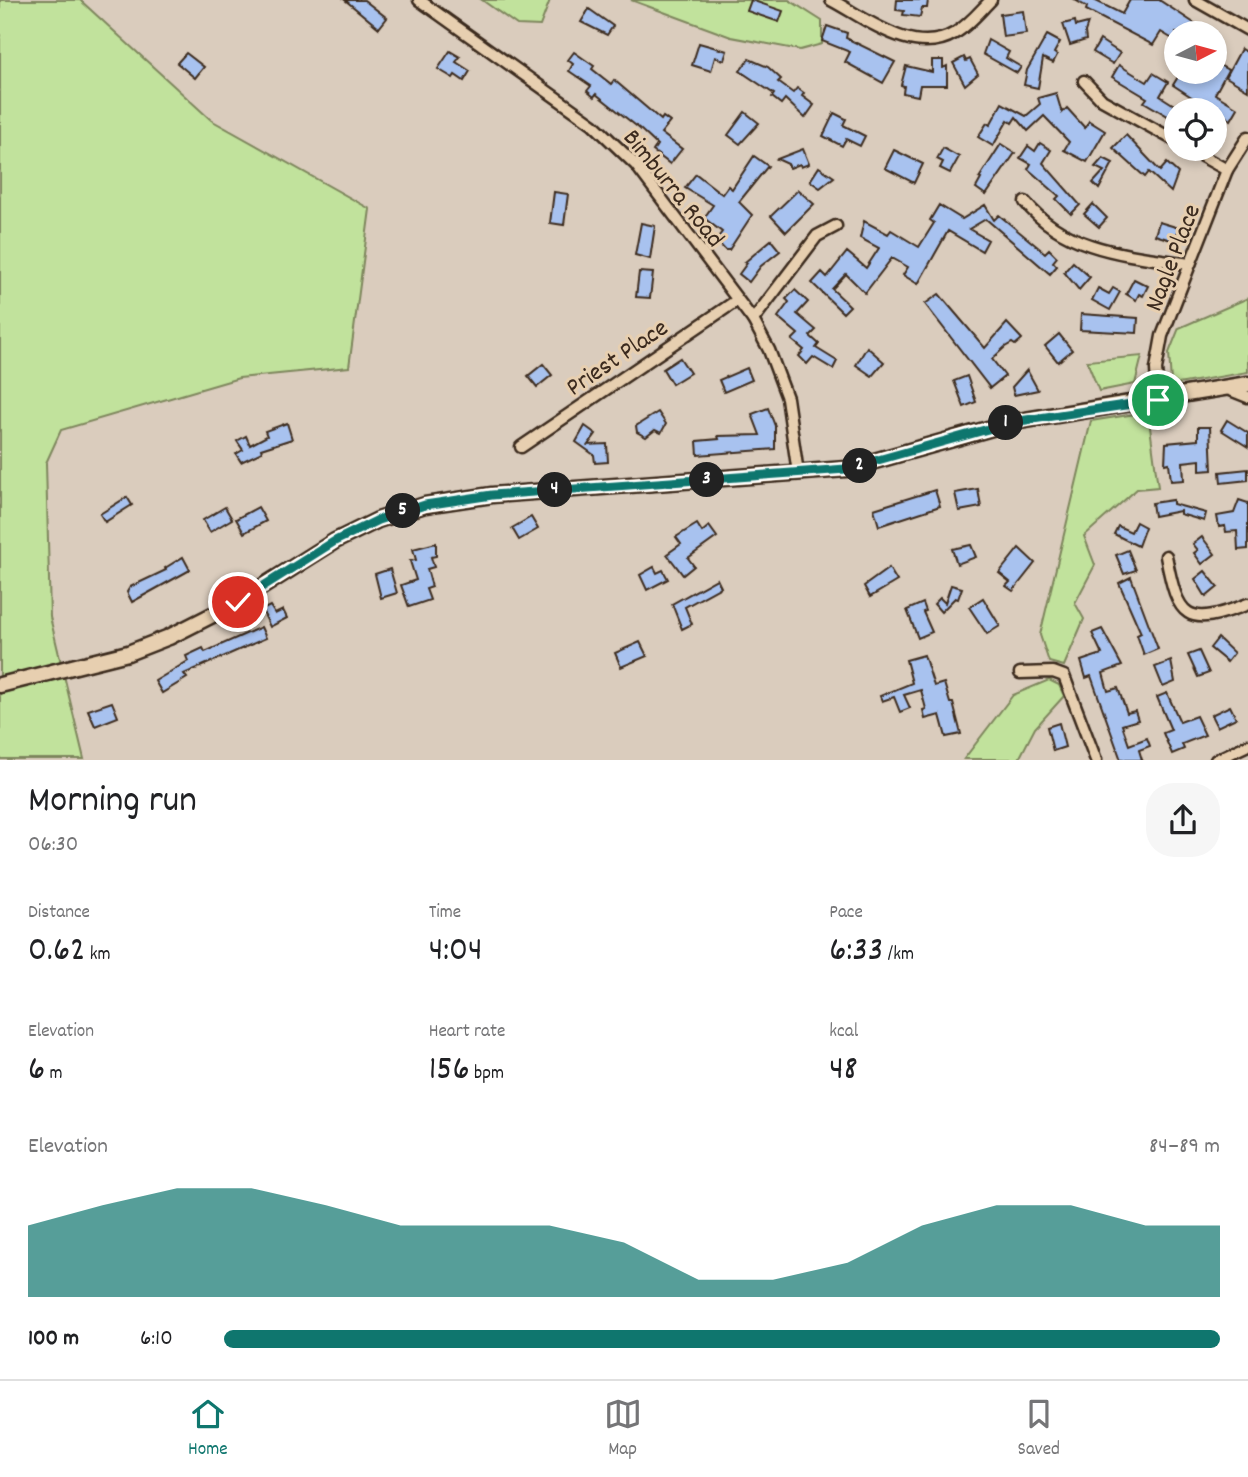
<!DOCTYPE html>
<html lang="en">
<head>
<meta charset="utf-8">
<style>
	body { margin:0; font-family:Dekko,sans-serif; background:#f6f6f6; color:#202124; height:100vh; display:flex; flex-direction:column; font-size:26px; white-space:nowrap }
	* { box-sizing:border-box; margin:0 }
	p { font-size:23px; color:#757577 }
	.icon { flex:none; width:38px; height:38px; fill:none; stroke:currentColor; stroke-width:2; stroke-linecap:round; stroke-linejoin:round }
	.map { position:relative; height:760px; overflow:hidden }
	.drawer { display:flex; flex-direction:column; background:#fff; flex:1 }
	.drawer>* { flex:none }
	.needle { width:46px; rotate:84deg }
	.fabs { position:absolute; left:1164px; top:21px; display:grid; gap:14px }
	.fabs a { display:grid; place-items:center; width:63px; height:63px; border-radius:50%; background:#fff; box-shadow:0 4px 10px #0003; font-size:35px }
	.pin { position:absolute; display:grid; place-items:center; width:60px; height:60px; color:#fff; margin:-30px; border:4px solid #fff; border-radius:50%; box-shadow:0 2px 7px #0007 }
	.km { position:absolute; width:35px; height:35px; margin:-18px; border-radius:50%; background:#222; color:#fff; font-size:19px; line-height:35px; text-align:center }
	.round { display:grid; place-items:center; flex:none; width:74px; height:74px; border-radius:28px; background:#f6f6f6 }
	.summary { display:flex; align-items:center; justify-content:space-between; height:119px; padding:0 28px }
	h1 { font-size:38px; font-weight:600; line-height:52px }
	.figures { display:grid; grid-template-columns:repeat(3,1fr); gap:10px; height:119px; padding:7px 28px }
	.figures div { display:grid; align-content:center }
	.figures b { font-size:35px; font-weight:600 }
	.figures small { font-size:19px; font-weight:400 }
	.figures p { font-size:19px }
	.chart { height:196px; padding:14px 28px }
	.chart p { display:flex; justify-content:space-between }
	.chart svg { width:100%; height:126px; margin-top:7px; fill:#0f766e; opacity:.7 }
	ul { padding:0 28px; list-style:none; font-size:23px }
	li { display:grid; grid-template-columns:112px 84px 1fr; align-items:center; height:52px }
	li i { height:18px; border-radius:9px; background:#0f766e }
	.tabs { display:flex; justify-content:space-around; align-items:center; height:98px; border-top:2px solid #e0e0e0; background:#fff; font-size:19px; color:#757577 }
	.tabs a { display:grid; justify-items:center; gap:4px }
	.tabs .current { color:#0f766e }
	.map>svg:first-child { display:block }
	.green { fill:#c1e29c; stroke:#7e865d; stroke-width:2 }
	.building { fill:#a8c2ef; stroke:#3b2a1e; stroke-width:2 }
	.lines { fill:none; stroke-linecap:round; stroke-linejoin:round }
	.street-casing { stroke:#3b2a1e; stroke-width:15 }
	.secondary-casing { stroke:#3b2a1e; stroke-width:19 }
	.street { stroke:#e7cfb0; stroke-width:10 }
	.secondary { stroke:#e7cfb0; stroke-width:14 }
	.route-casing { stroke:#fff; stroke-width:14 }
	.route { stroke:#0f766e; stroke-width:9 }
	.labels { text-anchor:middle; stroke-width:6; stroke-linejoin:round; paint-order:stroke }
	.street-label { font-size:26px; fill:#3b2a1e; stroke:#e7cfb0 }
</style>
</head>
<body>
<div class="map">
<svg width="1248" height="760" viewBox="0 0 1248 760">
	<rect width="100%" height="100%" fill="#daccbd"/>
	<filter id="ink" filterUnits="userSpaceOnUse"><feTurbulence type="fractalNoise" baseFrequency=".0143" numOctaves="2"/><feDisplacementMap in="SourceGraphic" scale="14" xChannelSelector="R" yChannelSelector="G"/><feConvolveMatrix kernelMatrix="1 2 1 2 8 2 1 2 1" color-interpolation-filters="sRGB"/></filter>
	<g filter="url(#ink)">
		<g class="green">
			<path d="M0 0H80L211 120 370 209 349 367 239 378 61 430 46 463 50 617 84 759H0Z"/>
			<path d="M482 0H550L540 26 517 25Z"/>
			<path d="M631 0H789L822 21V44L800 50 731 37Z"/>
			<path d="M1248 298V372L1178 384 1171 382 1169 353 1179 328Z"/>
			<path d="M1142 356 1135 384 1099 391 1087 361Z"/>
			<path d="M1148 412 1158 487 1137 489 1084 536 1095 565 1075 603 1084 619 1064 666 1049 662 1040 635 1091 421Z"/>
			<path d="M1049 680 1059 685 1064 696 1035 728 1019 759H964L1013 695Z"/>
		</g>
		<g class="building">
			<path d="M345 0H364L387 18 379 28Z"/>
			<path d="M751 0 783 11 779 22 747 11Z"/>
			<path d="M897 0H928L927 8H922L920 17 903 15 904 11 896 10Z"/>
			<path d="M1075 0H1094L1122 14 1130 0H1159L1197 25 1192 33H1176V41L1161 32 1153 45 1086 10 1087 7Z"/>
			<path d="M589 9 613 26 607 35 581 22Z"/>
			<path d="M1023 11 1026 34 1003 37 1000 14Z"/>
			<path d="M1075 21 1076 26 1088 23 1085 32 1086 40 1070 45 1063 24Z"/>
			<path d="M827 26 847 33 846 38 895 62 883 83 845 62 850 52 822 41Z"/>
			<path d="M1047 35 1060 42 1054 53 1057 55 1053 63 1043 58 1038 88 1024 85 1027 70Z"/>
			<path d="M988 40 1009 52 1006 58 1021 67 1017 73 983 54Z"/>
			<path d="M1100 40 1120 53 1113 64 1093 52Z"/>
			<path d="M699 43 727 51 724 60 715 57 711 71 692 65Z"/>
			<path d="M1241 49 1248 53V90L1226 77Z"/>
			<path d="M450 51 460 57 456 62 470 71 464 81 455 75 453 78 438 69Z"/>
			<path d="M574 52 594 66 592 69 611 84 614 80 661 120 663 117 670 122 661 133 682 149 670 164 653 151 657 145 640 129 596 94 594 97 587 91 591 86 569 71 573 64 568 60Z"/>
			<path d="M186 53 204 67 195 78 177 63Z"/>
			<path d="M964 57 966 61 970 59 978 74 965 85 953 63Z"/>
			<path d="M749 59 768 67 781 79 778 82 793 93 797 88 804 93 802 96 814 105 805 118 785 99 781 104 772 97 774 94 740 71Z"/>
			<path d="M932 60H943V68L947 66V85H920L918 96 903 93 904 86 901 85 906 66 932 72Z"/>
			<path d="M1214 62 1228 70 1215 94 1238 108 1231 120 1223 115 1214 130V110H1196L1199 105 1195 103 1196 100 1173 85 1181 72H1214Z"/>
			<path d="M1119 65 1147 82 1153 73 1168 82 1160 96 1179 108 1173 119 1144 102 1147 98 1112 77Z"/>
			<path d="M1056 93 1062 113 1067 108 1085 128 1089 121 1105 131 1087 162 1064 150 1069 142 1044 116 1028 131 1016 117 1012 123 1008 120 993 146 978 137 987 123 990 125 1002 103 1026 116 1040 104 1038 98Z"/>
			<path d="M745 112 759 123 740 144 728 135Z"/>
			<path d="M834 113 846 119 843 125 865 136 860 146 846 139 842 146 823 136Z"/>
			<path d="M1126 135 1160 171 1167 163 1178 173 1171 192 1149 172 1145 177 1113 148Z"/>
			<path d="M1040 143 1051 150 1043 163 1080 205 1071 214 1056 199 1059 196 1028 169 1031 164 1020 158 1028 146 1035 151Z"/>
			<path d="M1001 144 1015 153 986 195 976 188 981 179 979 178Z"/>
			<path d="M943 148 959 157 950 173 940 168 943 162 937 159Z"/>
			<path d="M803 149 809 164 801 167 800 164 790 168 788 164 777 159Z"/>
			<path d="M894 150 923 164 914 183 885 168Z"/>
			<path d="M754 156 768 166 739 202 752 215 729 250H725L716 240 722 232 704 218 713 205 685 188 696 174 722 194 728 186 732 189Z"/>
			<path d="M1103 158 1113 163 1099 189 1093 183 1104 171 1095 167Z"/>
			<path d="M819 167 834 177 820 188 810 181Z"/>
			<path d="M798 190 814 204 786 232 771 216Z"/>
			<path d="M554 192 568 194 564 225 550 223Z"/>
			<path d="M1093 204 1107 218 1099 227 1084 214Z"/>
			<path d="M939 205 962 219 985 205 994 220 999 215 1045 253 1049 249 1057 257 1053 262 1057 266 1050 274 986 219 969 229 988 240 982 251 948 231 918 284 903 275 908 267 892 258 865 293 846 274 832 289 850 306 843 313 812 283 822 272 827 277 847 252 866 268 879 248 860 238 864 221 888 234 891 230 919 247 934 223 930 220Z"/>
			<path d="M1159 222 1179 228 1174 241 1155 235Z"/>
			<path d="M641 223 655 226 650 259 635 255Z"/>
			<path d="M771 240 780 251 761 266 749 282 739 274 747 263 745 262Z"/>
			<path d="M1073 262 1090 277 1079 290 1064 272Z"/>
			<path d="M639 272 653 273 650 298 636 297Z"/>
			<path d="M1134 279 1148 286 1143 296 1139 294 1136 300 1126 294Z"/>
			<path d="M1098 288 1109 294 1113 288 1120 292 1110 310 1092 300Z"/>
			<path d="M795 290 808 302 797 314 816 330 810 336 819 344 816 348 837 361 833 369 813 357 807 364 799 356 804 350 792 340 798 334 778 317 789 302 786 299Z"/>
			<path d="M939 294 985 348 1007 323 1022 339 1015 345 1012 343 1005 347 992 359 1005 376 990 388 925 304Z"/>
			<path d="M1081 314 1138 318 1137 333 1080 330Z"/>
			<path d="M1059 334 1072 350 1058 362 1045 346Z"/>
			<path d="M867 347 884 362 872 376 856 365Z"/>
			<path d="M680 358 690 373 672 384 663 369Z"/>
			<path d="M543 364 552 375 537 387 528 376Z"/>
			<path d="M747 368 752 380 724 392 719 380Z"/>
			<path d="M1027 370 1038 390 1014 395 1012 387Z"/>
			<path d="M967 376 976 402 964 407 954 381Z"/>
			<path d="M768 408 775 426V449L698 455 697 441 719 439 718 436 760 435 752 414Z"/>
			<path d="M658 412 666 424 661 433 655 430 646 437 637 432 636 426Z"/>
			<path d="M1227 420 1248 433V447L1221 430Z"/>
			<path d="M287 423 292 439 261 449 262 452 241 462 236 454 243 450 237 441 246 436 250 445 267 436 265 431Z"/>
			<path d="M585 426 596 434 588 445 607 444 608 462 595 463 594 455 576 442Z"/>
			<path d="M1198 427H1210L1212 470 1200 471V460L1183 462 1184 480 1171 481 1169 463 1165 464 1166 443 1198 440Z"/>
			<path d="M1248 469V480L1221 483 1220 472Z"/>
			<path d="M978 489 981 507 959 511 955 493Z"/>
			<path d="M935 490 940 506 879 526 874 509Z"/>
			<path d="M127 497 132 505 105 522 100 514Z"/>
			<path d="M1173 500V504L1206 513 1204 521 1180 514V511L1154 516 1152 503Z"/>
			<path d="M1239 500 1248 503V549L1238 550 1237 531 1226 532 1225 526 1219 527 1217 516 1234 513Z"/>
			<path d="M225 507 232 519 210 532 203 520Z"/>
			<path d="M258 507 266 521 244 533 236 519Z"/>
			<path d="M531 517 538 529 519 540 512 528Z"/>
			<path d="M1136 522 1145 527 1138 546 1114 534 1118 526 1131 532Z"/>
			<path d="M697 524 702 532 709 526 717 537 688 558 694 566 683 575 667 554 681 544 676 537Z"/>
			<path d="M1202 537 1215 554 1202 564 1194 553 1198 550 1193 544Z"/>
			<path d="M436 543V556L431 557 434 567 427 569 432 587 426 589 430 600 409 607 401 585 416 580 410 561 416 560 413 549Z"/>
			<path d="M971 545 976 557 957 564 952 549Z"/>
			<path d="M1019 548 1035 563 1013 591 1006 586 1010 582 999 573Z"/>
			<path d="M1128 550 1136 570 1124 574 1116 555Z"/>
			<path d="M183 557 190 570 132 602 127 592 130 587 166 570 165 568Z"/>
			<path d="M654 567 657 573 663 570 668 579 647 590 640 575Z"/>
			<path d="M889 568 897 581 870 597 864 586Z"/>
			<path d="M390 569 397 593 381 598 375 574Z"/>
			<path d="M1205 571 1218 587 1206 597 1195 579Z"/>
			<path d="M1131 577 1158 649 1144 655 1137 635 1141 633 1119 583Z"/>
			<path d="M717 579 721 587 685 607 692 624 682 629 672 604Z"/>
			<path d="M951 585 962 588 958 599 955 598 941 612 934 604 940 598 945 603Z"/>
			<path d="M983 598 1000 626 987 634 969 607Z"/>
			<path d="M923 603 926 611 923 612 932 632 918 638 907 610Z"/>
			<path d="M270 606 275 614 283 610 287 618 270 627 262 610Z"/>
			<path d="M261 627 266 638 184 674 187 678 162 693 155 681 188 661 186 656 203 648 205 652Z"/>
			<path d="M1102 629 1122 666 1103 673 1108 691 1118 688 1127 713 1135 711 1138 720 1122 725 1129 745 1147 738 1150 746 1139 750 1142 760H1121L1091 676 1086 678 1081 661 1102 654 1092 633Z"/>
			<path d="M1218 638 1234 653 1227 662 1210 648Z"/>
			<path d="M640 642 647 656 621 667 615 653Z"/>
			<path d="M1199 651 1209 673 1198 677 1188 655Z"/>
			<path d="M924 655 934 686 944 683 950 703H953L961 734 946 737 940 715 925 719 923 710 926 709 921 690 904 695 910 708 900 712 894 697 882 701 880 696 912 683 906 660Z"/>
			<path d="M1171 661 1175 682 1163 687 1155 667Z"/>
			<path d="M1167 693 1180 722 1196 716 1205 735 1182 744 1184 749 1172 754 1163 733 1171 730 1157 697Z"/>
			<path d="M112 702 118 717 95 726 88 710Z"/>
			<path d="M1230 706 1236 718 1217 727 1211 715Z"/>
			<path d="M1059 723 1065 747 1053 751 1047 727Z"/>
		</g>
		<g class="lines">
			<defs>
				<g id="street">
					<path d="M419 0 593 124 636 165 753 320 769 350 787 398 798 473"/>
					<path d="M831 0C867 19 914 58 955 33 969 25 980 11 991 0"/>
					<path d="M1195 0 1248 30"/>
					<path d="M1084 81 1102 100 1176 141"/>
					<path d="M1189 149 1227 170"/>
					<path d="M1025 202C1066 252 1131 255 1190 264"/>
					<path d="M753 320 817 236 836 226"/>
					<path d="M1228 389 1248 397"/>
					<path d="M1158 400 1156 369 1162 336 1227 170 1248 137"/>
					<path d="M521 447 736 301"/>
					<path d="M1166 556C1178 619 1186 628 1248 604"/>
					<path d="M1020 673 1053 672 1064 676 1096 760"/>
					<path d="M1216 760 1248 745"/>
				</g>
				<path id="secondary" d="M0 685 128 653 169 637 238 602 335 541 378 520 425 505 492 495 846 469 1013 422 1248 384"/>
			</defs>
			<use href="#street" class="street-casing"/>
			<use href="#secondary" class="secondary-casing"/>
			<use href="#street" class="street"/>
			<use href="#secondary" class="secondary"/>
		</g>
	</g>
	<g class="lines" filter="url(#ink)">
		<defs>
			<path id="route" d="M238 602 335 541 378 520 425 505 492 495 846 469 1013 422 1158 400"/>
		</defs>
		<use href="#route" class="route-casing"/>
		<use href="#route" class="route"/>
	</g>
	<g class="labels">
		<g class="street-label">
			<text transform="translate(675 187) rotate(51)" y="9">Bimburra Road</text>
			<text transform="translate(1171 257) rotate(-69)" y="9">Nagle Place</text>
			<text transform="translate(616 356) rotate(-34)" y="9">Priest Place</text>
		</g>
	</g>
</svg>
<div class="fabs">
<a><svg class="needle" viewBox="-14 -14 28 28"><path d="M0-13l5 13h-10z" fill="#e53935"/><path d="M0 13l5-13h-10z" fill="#757577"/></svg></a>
<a><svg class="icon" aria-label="locate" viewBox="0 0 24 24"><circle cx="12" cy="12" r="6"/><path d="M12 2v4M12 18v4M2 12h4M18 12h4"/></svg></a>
</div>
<div class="pin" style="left:1158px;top:400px;background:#1e9e55"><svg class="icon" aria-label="arrive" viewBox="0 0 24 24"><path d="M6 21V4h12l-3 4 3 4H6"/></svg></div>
<div class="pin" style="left:238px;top:602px;background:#d93025"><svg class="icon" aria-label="check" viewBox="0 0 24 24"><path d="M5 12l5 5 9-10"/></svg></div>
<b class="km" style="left:1006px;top:423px">1</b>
<b class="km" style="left:860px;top:466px">2</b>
<b class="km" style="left:707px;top:480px">3</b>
<b class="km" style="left:555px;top:490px">4</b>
<b class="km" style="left:403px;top:511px">5</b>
</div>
<section class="drawer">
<div class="summary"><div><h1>Morning run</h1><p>06:30</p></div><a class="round"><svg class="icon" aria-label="share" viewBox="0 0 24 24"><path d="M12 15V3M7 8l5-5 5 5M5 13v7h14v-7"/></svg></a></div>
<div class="figures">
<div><p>Distance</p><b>0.62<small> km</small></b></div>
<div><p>Time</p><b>4:04</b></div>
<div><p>Pace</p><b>6:33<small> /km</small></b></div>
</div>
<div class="figures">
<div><p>Elevation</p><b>6<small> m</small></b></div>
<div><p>Heart rate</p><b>156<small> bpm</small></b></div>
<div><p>kcal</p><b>48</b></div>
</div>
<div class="chart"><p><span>Elevation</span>84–89 m</p>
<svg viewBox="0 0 160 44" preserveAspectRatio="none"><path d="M0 44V19L10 12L20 6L30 6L40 12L50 19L60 19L70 19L80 25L90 38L100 38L110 32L120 19L130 12L140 12L150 19L160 19V44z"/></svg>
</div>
<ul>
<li><b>100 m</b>6:10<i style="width:100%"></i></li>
</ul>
</section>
<nav class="tabs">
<a class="current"><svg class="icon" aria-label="home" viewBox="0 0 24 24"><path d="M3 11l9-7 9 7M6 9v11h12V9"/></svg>Home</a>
<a><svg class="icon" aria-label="map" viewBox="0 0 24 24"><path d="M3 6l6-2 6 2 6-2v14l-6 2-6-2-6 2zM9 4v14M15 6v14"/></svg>Map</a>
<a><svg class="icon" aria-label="saved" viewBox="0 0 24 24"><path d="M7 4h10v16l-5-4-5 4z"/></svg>Saved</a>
</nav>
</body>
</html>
